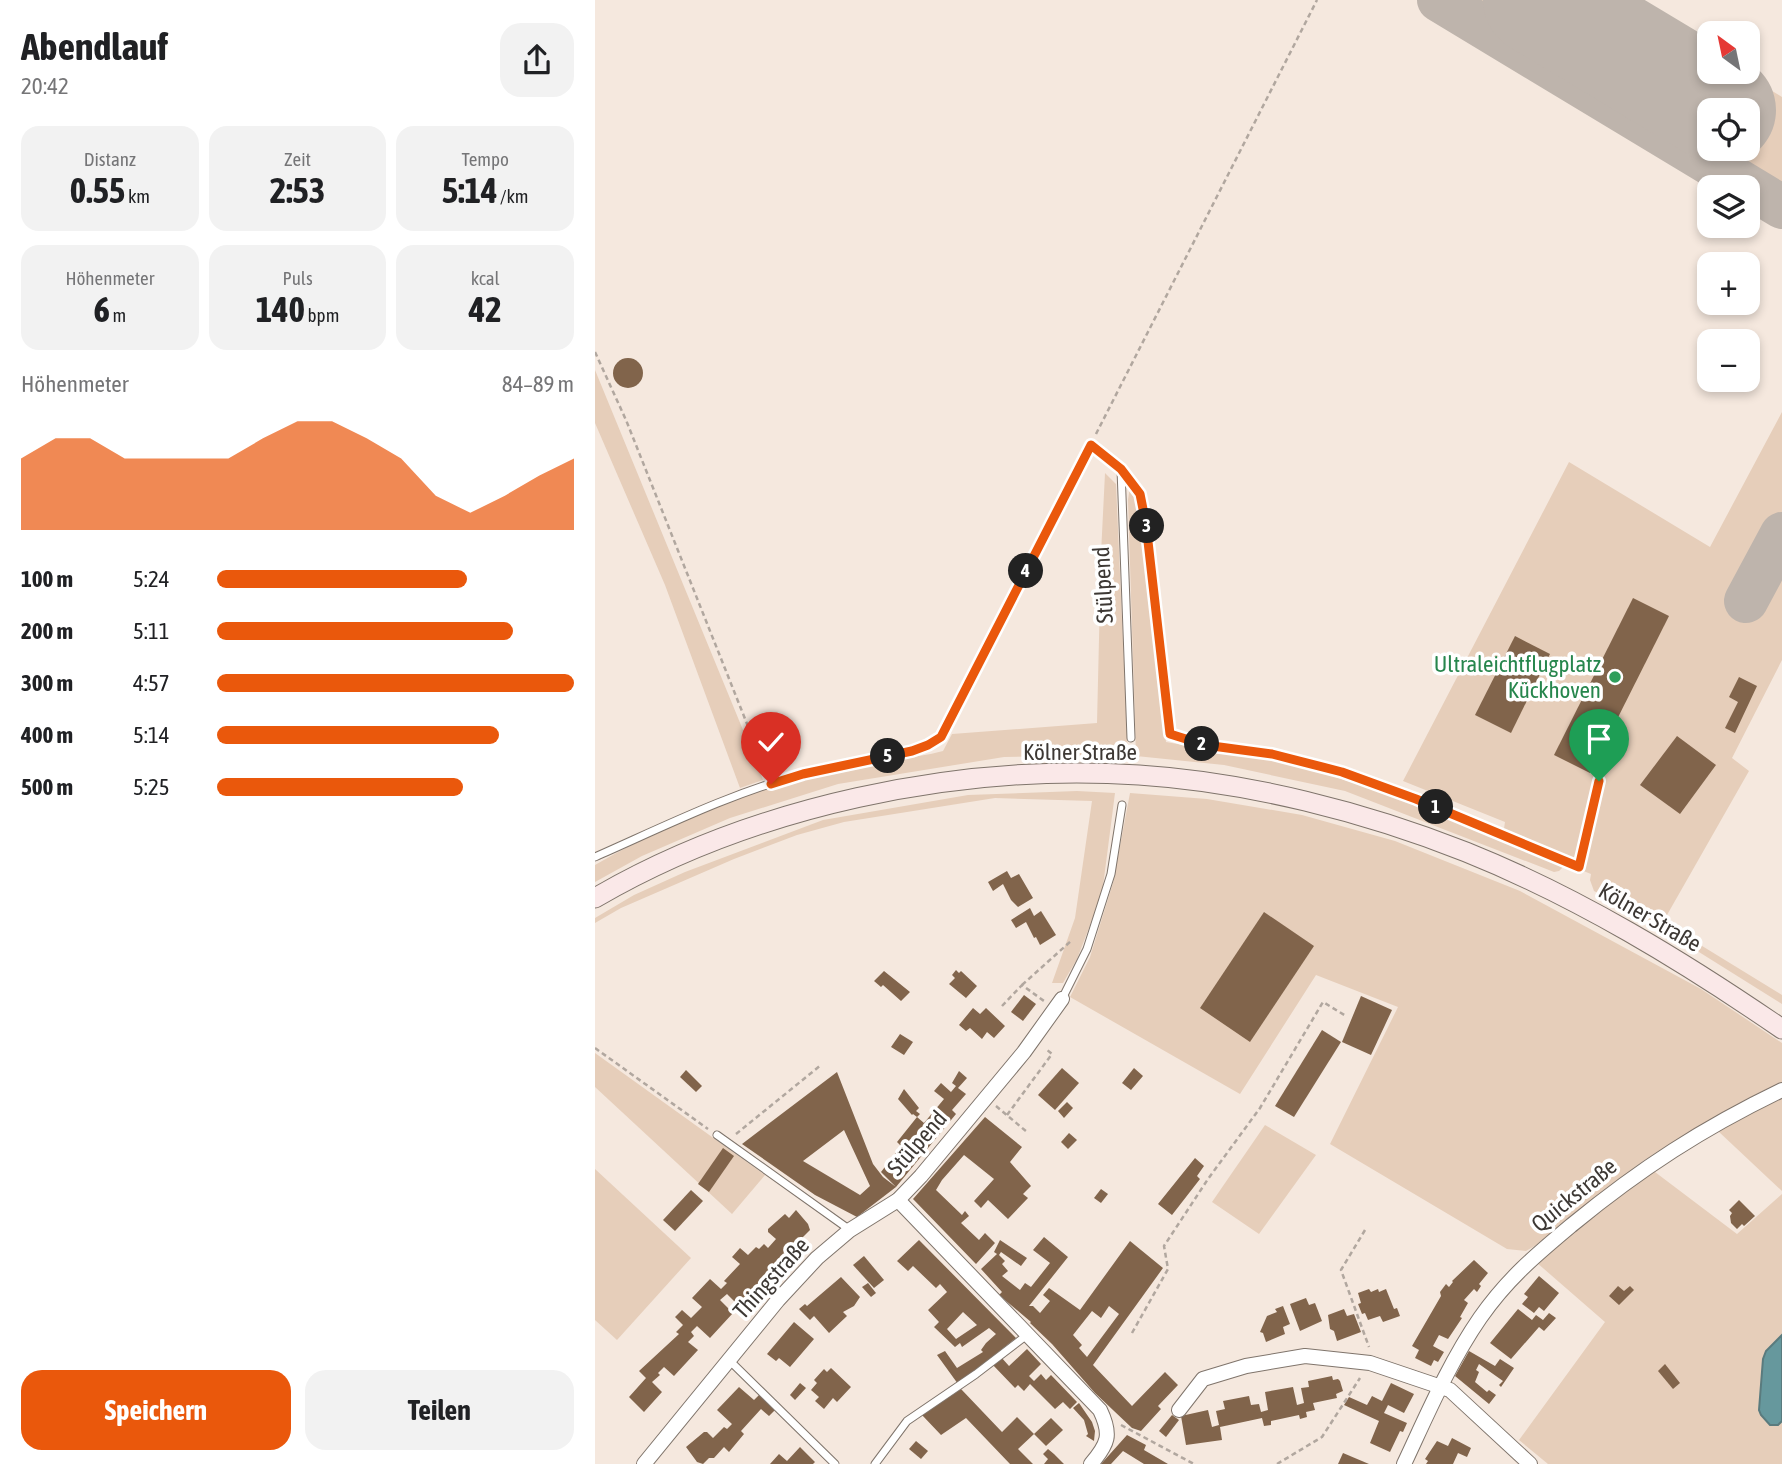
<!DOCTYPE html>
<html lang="de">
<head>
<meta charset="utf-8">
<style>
	body { margin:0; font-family:"Asap Condensed",sans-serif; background:#f2f2f2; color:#202124; height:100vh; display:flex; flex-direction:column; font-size:26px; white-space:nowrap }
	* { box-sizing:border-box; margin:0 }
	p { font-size:23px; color:#757577 }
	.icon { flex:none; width:38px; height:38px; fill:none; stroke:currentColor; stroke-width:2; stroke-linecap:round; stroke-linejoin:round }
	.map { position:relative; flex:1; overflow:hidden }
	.details { display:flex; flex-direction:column; background:#fff; width:595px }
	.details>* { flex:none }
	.needle { width:46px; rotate:327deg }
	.buttons { position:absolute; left:1102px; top:21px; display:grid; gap:14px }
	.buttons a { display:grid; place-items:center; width:63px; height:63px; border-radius:14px; background:#fff; box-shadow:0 4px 10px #0003; font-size:35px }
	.pin { position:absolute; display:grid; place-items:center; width:60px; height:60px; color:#fff; margin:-72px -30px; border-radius:50% 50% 50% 0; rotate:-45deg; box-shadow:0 0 7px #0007 }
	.pin .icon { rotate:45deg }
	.km { position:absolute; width:35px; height:35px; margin:-18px; border-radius:50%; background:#222; color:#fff; font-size:19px; line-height:35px; text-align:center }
	.round { display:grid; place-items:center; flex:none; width:74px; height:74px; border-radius:21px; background:#f2f2f2 }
	.summary { display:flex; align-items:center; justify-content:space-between; height:119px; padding:0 21px }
	h1 { font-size:38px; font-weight:700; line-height:52px }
	.stats { display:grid; grid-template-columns:repeat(3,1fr); gap:10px; height:119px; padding:7px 21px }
	.stats div { display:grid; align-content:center; border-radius:18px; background:#f2f2f2; text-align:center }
	.stats b { font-size:35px; font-weight:700 }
	.stats small { font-size:19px; font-weight:400 }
	.stats p { font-size:19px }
	.chart { height:196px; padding:14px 21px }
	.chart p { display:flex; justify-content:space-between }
	.chart svg { width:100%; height:126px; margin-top:7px; fill:#ea580c; opacity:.7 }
	.cta { display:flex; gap:14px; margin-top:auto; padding:14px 21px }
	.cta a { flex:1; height:80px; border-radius:21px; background:#ea580c; color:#fff; font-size:28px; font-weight:700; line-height:80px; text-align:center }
	.cta a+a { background:#f2f2f2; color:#202124 }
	ul { padding:0 21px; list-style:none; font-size:23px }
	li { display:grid; grid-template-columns:112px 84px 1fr; align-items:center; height:52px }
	li i { height:18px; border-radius:9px; background:#ea580c }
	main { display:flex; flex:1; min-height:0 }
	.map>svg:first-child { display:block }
	.green { fill:#e6ceba; fill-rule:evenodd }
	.water { fill:#66989d; stroke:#5a7b7e; stroke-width:2 }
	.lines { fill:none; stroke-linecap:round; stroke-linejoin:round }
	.taxiway { stroke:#beb4ac; stroke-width:44 }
	.runway { stroke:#beb4ac; stroke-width:110 }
	.building { fill:#81644b; fill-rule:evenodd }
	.service-casing { stroke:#7f746b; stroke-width:9 }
	.minor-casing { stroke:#7f746b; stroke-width:16 }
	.secondary-casing { stroke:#7f746b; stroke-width:21 }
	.path { stroke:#b1a79f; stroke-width:2.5; stroke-dasharray:5 3.5; stroke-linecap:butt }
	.service { stroke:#fff; stroke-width:7 }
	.minor { stroke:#fff; stroke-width:14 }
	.secondary { stroke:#fae8e8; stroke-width:19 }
	.route-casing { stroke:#fff; stroke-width:14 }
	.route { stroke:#ea580c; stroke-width:9 }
	.leisure-dot { fill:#2e9e5b; stroke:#fff; stroke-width:2.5 }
	.labels { text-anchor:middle; stroke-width:7; stroke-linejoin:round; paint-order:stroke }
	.street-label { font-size:23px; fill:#3d3834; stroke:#fff }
	.leisure-label { font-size:23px; fill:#27864d; stroke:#fff; text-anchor:end }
</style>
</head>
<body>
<main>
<section class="details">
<div class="summary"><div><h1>Abendlauf</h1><p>20:42</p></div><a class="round"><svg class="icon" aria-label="share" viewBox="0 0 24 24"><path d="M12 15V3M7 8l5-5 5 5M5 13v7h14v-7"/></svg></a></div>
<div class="stats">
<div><p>Distanz</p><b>0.55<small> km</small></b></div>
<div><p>Zeit</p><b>2:53</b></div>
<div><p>Tempo</p><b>5:14<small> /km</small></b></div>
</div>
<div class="stats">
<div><p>Höhenmeter</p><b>6<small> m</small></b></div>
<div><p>Puls</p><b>140<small> bpm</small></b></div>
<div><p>kcal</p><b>42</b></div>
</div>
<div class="chart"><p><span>Höhenmeter</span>84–89 m</p>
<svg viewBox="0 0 160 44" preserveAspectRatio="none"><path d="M0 44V19L10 12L20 12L30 19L40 19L50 19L60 19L70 12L80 6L90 6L100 12L110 19L120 32L130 38L140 32L150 25L160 19V44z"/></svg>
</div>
<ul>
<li><b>100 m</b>5:24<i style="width:70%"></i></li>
<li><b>200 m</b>5:11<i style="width:83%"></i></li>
<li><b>300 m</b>4:57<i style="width:100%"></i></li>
<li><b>400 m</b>5:14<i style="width:79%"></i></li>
<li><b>500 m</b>5:25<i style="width:69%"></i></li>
</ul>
<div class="cta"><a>Speichern</a><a>Teilen</a></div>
</section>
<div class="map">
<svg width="1187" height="1464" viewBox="0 0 1187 1464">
	<rect width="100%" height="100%" fill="#f5e8de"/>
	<g class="green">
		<path d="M824 0H1027L1115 53V72H1146L1187 97V223L1153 202V187H1129ZM1115 110H1153V149H1115Z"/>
		<path d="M0 370 148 730 168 780 145 788 70 585 0 423Z"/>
		<path d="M1187 412V660L1137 758 1154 771 1068 922 1187 995V1004L1064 927 999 891 995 880 996 874 971 864 964 871 959 872 750 791 629 765 541 756 533 500 535 486 541 494 550 536 571 742 699 764 788 792 908 835 910 822 808 781 974 462 1115 547Z"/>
		<path d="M510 473 521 484 533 755 409 757 243 784 135 818 47 856 0 882V865C74 822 164 785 248 766 281 758 315 760 348 751L357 734 502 723 506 554Z"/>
		<path d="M482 791 520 793 507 894 482 959 468 983H457L480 918 497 801 400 798 249 822 202 835 139 859 26 908 0 923V918L39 895 90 872 228 820 373 795Z"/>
		<path d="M535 793 612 799 707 815 800 841 925 891 1106 989 1187 1043V1083L1048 1161 943 1244 931 1251 912 1249 735 1144 803 1007 721 975 645 1094 475 997 495 957 518 883Z"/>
		<path d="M0 1053 170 1175 137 1214 0 1087Z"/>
		<path d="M1187 1095V1191L1123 1131Z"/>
		<path d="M670 1125 721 1155 664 1234 617 1202Z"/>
		<path d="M0 1169 96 1258 22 1340 0 1320Z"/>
		<path d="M1056 1169 1142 1234 1187 1194V1464H953L924 1440 1010 1322 941 1262Z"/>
	</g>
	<path class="water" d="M1187 1335V1421L1183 1425H1175L1166 1415 1164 1410 1168 1359 1171 1351Z"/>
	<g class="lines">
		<g class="taxiway">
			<path d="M844 0 1187 207"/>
			<path d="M1151 601 1187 534"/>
		</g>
		<path class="runway" d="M943 0 1126 110"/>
	</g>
	<g class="building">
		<circle cx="33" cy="373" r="15"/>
		<path d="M1038 598 1074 616 995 773 959 755Z"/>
		<path d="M920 636 955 654 916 733 880 715Z"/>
		<path d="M1144 677 1162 686 1140 733 1130 728 1143 702 1134 697Z"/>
		<path d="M1082 736 1121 765 1085 814 1045 785Z"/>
		<path d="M412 871 416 878 424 874 438 898 423 907 416 900 408 884 398 891 393 882Z"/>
		<path d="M435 908 439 916 446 911 461 935 445 945 441 937 439 938 431 922 421 928 416 920Z"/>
		<path d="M669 912 719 946 655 1042 605 1008Z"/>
		<path d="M361 970 364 973 366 971 382 986 371 998 354 984 360 978 357 975Z"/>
		<path d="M289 971 315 992 306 1001 288 985 286 987 279 981Z"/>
		<path d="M429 995 441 1004 428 1021 416 1012Z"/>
		<path d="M766 996 797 1010 776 1055 747 1042Z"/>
		<path d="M378 1008 385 1014 391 1008 410 1026 399 1038 392 1032 387 1039 375 1028 371 1031 364 1025Z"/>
		<path d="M727 1030 746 1042 699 1117 680 1106Z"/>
		<path d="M305 1034 318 1042 309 1055 296 1047Z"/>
		<path d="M467 1068 484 1083 460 1110 443 1095Z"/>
		<path d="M539 1068 548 1076 536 1090 527 1083Z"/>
		<path d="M91 1070 107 1086 101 1092 85 1077Z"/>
		<path d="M364 1071 372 1078 363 1088 371 1094 357 1110 361 1114 301 1187 262 1217 220 1195 147 1144 242 1072 278 1164 288 1177 301 1187 286 1172 306 1146 302 1142 322 1117 329 1123 349 1099 339 1091 346 1083 356 1092 361 1086 357 1083ZM249 1130 275 1186 265 1195 208 1161Z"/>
		<path d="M309 1089 324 1108 321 1111 325 1114 322 1117 318 1114 317 1115 303 1099Z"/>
		<path d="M472 1102 478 1108 469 1118 463 1111Z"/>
		<path d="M390 1117 427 1147 415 1162 436 1186 428 1194 433 1198 413 1219 393 1200 386 1208 379 1201 399 1179 369 1155 347 1180 341 1190 367 1215 370 1211 374 1216 366 1223 384 1240 390 1233 400 1243 381 1264 318 1199Z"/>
		<path d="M474 1133 482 1140 473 1149 466 1142Z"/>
		<path d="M128 1148 139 1156 114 1192 103 1184Z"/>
		<path d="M600 1158 609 1166 602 1176 605 1179 577 1215 563 1204Z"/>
		<path d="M506 1189 513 1194 506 1203 499 1198Z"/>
		<path d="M96 1190 108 1201 80 1231 68 1220Z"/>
		<path d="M1144 1200 1160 1216 1149 1226 1147 1224 1142 1229 1136 1223 1135 1216 1137 1213 1134 1210Z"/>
		<path d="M201 1210 213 1224 215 1230 180 1265 184 1268 179 1273 182 1277 160 1300 157 1296 151 1302 148 1298 142 1304 132 1294 125 1300 138 1313 115 1338 102 1326 96 1332 99 1336 93 1342 103 1350 79 1376 69 1367 63 1373 65 1375 57 1382 67 1392 49 1412 34 1397 51 1378 44 1371 84 1334 81 1332 88 1325 80 1317 87 1310 96 1318 107 1307 97 1298 115 1279 126 1289 132 1283 129 1281 145 1264 137 1257 145 1248 153 1255 161 1247 164 1249 169 1244 173 1248 181 1239 173 1232V1229L190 1214 194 1218Z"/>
		<path d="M449 1237 473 1257 434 1306H438L445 1313 455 1301 448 1295 454 1288 485 1310 535 1241 568 1268 498 1365 537 1406 570 1372 583 1385 563 1406 566 1409 546 1431 537 1428 500 1393 457 1344 435 1323 436 1322 404 1295 407 1292 386 1269 402 1254 399 1252 405 1240 432 1258 426 1266 406 1252 404 1255 410 1261 407 1264 413 1271 407 1276 425 1290 430 1283 436 1287 455 1263 438 1250ZM514 1306 524 1314 492 1357 484 1348 487 1345 478 1335 497 1311 506 1318Z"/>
		<path d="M324 1240 421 1338 363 1384 342 1355 350 1351 362 1368 388 1352 386 1350 391 1343 401 1334 394 1328 367 1347 365 1343 360 1347 339 1327 344 1322 333 1310 352 1292 345 1284 341 1288 318 1266 313 1271 302 1261ZM368 1312 382 1325 361 1339 352 1329Z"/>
		<path d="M269 1256 289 1280 279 1288 258 1265Z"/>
		<path d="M879 1260 893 1273 884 1284 886 1286 882 1292 879 1289 869 1300 873 1303 865 1317 867 1318 853 1339 844 1335 838 1346 849 1352 843 1362 839 1360 836 1366 820 1358 824 1350 817 1346 846 1296 845 1292 851 1284 854 1287 858 1282 857 1281Z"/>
		<path d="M944 1276 964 1293 949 1311 944 1307 939 1313 927 1304 933 1297 929 1294Z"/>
		<path d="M246 1277 265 1297 259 1306 248 1312 252 1316 234 1333 219 1316 215 1320 204 1309 210 1304 212 1306Z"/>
		<path d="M273 1283 281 1293 276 1297 267 1287Z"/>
		<path d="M1023 1286 1029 1291 1035 1286 1039 1290 1024 1305 1014 1296Z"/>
		<path d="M774 1289 776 1292 783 1289 784 1292 791 1289 799 1309 802 1308 805 1316 788 1322 785 1316 773 1320 770 1313 767 1314 763 1304 766 1303 763 1293Z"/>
		<path d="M711 1298 714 1305 720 1303 727 1321 705 1331 695 1304Z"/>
		<path d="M688 1306 695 1324 688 1327 690 1334 671 1342 668 1333 665 1332 672 1316 682 1312 680 1309Z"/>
		<path d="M749 1309 752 1316 759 1314 766 1332 742 1341 739 1331 735 1329 733 1315Z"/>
		<path d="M923 1309 937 1320 941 1315 948 1320 954 1313 961 1318 949 1331 944 1327 916 1359 895 1343Z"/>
		<path d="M199 1322 219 1339 195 1367 184 1358 181 1361 172 1354Z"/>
		<path d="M432 1349 446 1364 434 1376 439 1381 446 1374 451 1380 456 1375 482 1402 475 1409 468 1402 460 1409 435 1384 429 1391 423 1385 420 1388 397 1364 406 1357 414 1366Z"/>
		<path d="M874 1351 900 1366 905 1359 919 1368 906 1387 904 1385 908 1381 884 1364 881 1370 884 1372 880 1382 892 1392 894 1390 901 1395 894 1404 860 1376Z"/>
		<path d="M1070 1364 1085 1383 1078 1389 1063 1371Z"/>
		<path d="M236 1368 256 1387 242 1402 238 1398 229 1409 220 1401 224 1397 216 1390 222 1383 219 1380 229 1369 232 1372Z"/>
		<path d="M737 1376 738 1380 743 1379 745 1381 748 1391 741 1394 742 1398 718 1403 720 1410 711 1412 712 1417 705 1419 704 1415 676 1421V1425L669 1426 667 1418 625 1427 627 1440 591 1445 586 1416 613 1410 617 1427 624 1425 621 1411 630 1409 628 1401 654 1396 656 1405 664 1404 666 1412 673 1410 670 1392 698 1387 702 1405 709 1403 706 1388 714 1387 713 1381Z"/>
		<path d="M205 1383 211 1388 200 1400 195 1395Z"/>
		<path d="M796 1383 819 1394 809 1413 793 1405 789 1413 812 1423 808 1432 805 1431 795 1452 775 1443 784 1421 749 1405 754 1397 772 1405 777 1396 787 1401Z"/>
		<path d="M144 1387 159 1400 164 1395 180 1410 174 1416 166 1409 146 1431 149 1434 134 1452 129 1447 119 1458H114L108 1464 102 1462 91 1447 109 1432H112L118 1438 129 1427 132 1429 137 1424 122 1410Z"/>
		<path d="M366 1389 407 1432 422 1417 439 1434 423 1449 438 1464H415L371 1418 346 1435 327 1415Z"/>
		<path d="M484 1403 497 1422 500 1431 499 1441 491 1436 493 1434 489 1420 478 1408Z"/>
		<path d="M577 1415 584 1420 571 1437 564 1431Z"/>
		<path d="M456 1418 468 1430 451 1446 439 1434Z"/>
		<path d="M532 1435 551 1445 549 1450 573 1464H549L528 1451 516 1464H506Z"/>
		<path d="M857 1438 876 1448 872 1457 863 1453 858 1464H831L833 1461 830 1459 842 1441 853 1446Z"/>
		<path d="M321 1441 333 1451 326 1459 314 1449Z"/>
		<path d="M205 1447 220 1462 218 1464H175L184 1454 192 1461Z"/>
		<path d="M453 1449 459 1454 469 1464H449L453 1459 448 1454Z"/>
		<path d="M748 1453 774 1464H743Z"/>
	</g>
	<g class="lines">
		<defs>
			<g id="service">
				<path d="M526 470 545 494 551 524 575 734 610 745 677 754 747 772 821 798 984 867 1004 781"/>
				<path d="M0 857C68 827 136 793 208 774 244 764 281 759 317 751L333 745 346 737 496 445 526 469 536 738"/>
				<path d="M467 999 492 949 516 874 527 805"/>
				<path d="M122 1135 255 1230"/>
				<path d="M134 1360 240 1464"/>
				<path d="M280 1464 312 1421 381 1374 432 1335"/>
			</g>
			<g id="minor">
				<path d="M303 1200 505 1410C517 1435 513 1444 496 1464"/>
				<path d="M584 1410 608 1379 651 1366 710 1356 775 1363 855 1390 935 1464"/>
				<path d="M49 1464 183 1300 222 1258 255 1230 303 1200 326 1176 429 1052 467 999"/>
				<path d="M809 1464C832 1415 854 1363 885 1318 913 1278 941 1255 978 1224 1045 1169 1108 1128 1187 1090"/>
			</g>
			<path id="secondary" d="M0 898C158 806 362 763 544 775 653 782 770 812 871 852 983 897 1088 961 1187 1029"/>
		</defs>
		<use href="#service" class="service-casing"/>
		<use href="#minor" class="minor-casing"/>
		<use href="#secondary" class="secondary-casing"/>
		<g class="path">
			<path d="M0 352 31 420 172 774"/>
			<path d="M501 434 722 0"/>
			<path d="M427 985 476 941"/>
			<path d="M407 1006 427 985 449 1001"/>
			<path d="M0 1048 113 1129"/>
			<path d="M401 1106 432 1132"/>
			<path d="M412 1115 457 1054 451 1049"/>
			<path d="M141 1134 226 1065"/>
			<path d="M770 1230 746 1270 774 1347"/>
			<path d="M537 1333 573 1269 569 1246 613 1179 665 1108 728 1002 751 1016"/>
			<path d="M526 1425 599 1464"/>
			<path d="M682 1464 727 1437 765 1378"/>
		</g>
		<use href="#service" class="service"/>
		<use href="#minor" class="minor"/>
		<use href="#secondary" class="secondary"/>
	</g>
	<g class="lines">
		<defs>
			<path id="route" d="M176 784 208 774 317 751 333 745 346 737 496 445 526 469 545 494 551 524 575 734 610 745 677 754 747 772 821 799 984 867 1004 781"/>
		</defs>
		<use href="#route" class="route-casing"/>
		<use href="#route" class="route"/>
	</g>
	<circle class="leisure-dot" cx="1020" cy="677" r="7"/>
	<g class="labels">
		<g class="street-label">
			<text transform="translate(508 585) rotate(-93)" y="8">Stülpend</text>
			<text x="485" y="760">Kölner Straße</text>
			<text transform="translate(1055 917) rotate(30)" y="8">Kölner Straße</text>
			<text transform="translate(322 1143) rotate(-49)" y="8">Stülpend</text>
			<text transform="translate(979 1195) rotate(-39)" y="8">Quickstraße</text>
			<text transform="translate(176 1278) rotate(-48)" y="8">Thingstraße</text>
		</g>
		<g class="leisure-label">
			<text x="1006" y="672">Ultraleichtflugplatz<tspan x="1006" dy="26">Kückhoven</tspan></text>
		</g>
	</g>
</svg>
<div class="buttons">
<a><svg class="needle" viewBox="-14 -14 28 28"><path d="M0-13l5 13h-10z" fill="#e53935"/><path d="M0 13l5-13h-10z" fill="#757577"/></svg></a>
<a><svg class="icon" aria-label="locate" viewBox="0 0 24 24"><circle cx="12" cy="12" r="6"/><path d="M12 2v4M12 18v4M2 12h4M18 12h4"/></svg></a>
<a><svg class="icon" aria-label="layers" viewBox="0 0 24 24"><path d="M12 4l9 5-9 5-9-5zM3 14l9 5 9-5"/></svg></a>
<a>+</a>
<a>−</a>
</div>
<div class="pin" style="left:1004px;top:781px;background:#1e9e55"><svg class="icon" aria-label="arrive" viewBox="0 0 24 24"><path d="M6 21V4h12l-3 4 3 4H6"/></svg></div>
<div class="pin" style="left:176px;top:784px;background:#d93025"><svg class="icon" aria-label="check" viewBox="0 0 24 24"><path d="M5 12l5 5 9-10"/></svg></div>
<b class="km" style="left:841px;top:807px">1</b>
<b class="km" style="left:607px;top:744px">2</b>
<b class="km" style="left:552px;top:526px">3</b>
<b class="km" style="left:431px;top:571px">4</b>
<b class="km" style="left:293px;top:756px">5</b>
</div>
</main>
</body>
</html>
